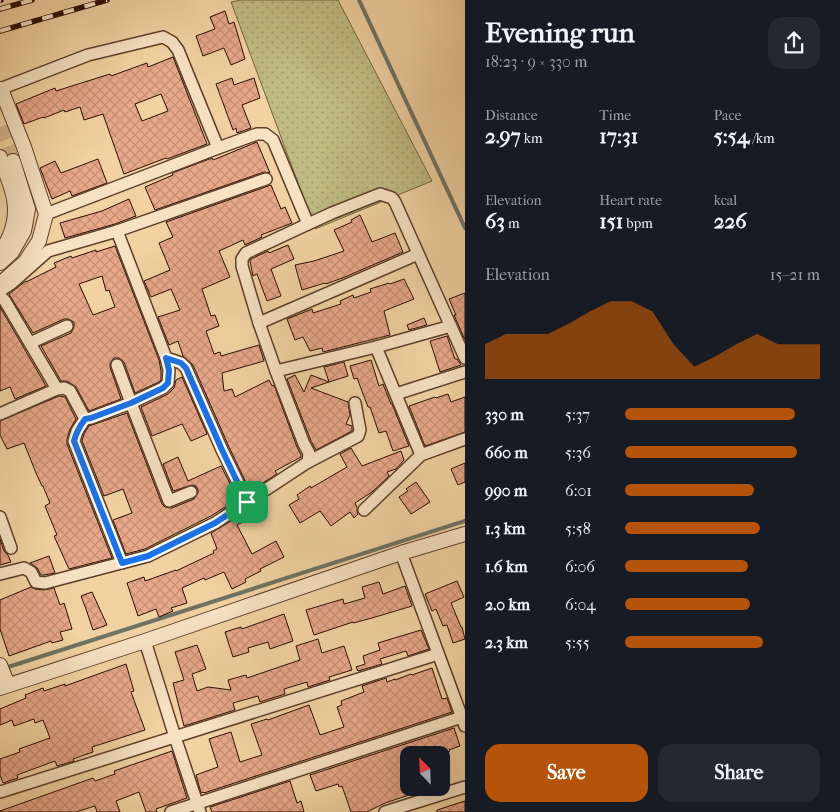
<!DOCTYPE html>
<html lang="en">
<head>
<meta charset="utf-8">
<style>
	body { margin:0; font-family:"IM FELL French Canon",serif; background:#242831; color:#f1f3f6; height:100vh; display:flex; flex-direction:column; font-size:19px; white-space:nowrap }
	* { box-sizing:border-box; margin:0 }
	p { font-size:16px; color:#9ea1a6 }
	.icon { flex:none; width:28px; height:28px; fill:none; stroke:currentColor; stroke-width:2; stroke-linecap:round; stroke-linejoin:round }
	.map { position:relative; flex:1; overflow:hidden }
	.details { display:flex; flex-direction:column; background:#171b24; width:375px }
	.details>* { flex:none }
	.needle { width:32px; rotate:337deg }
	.controls { position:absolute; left:400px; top:746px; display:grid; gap:10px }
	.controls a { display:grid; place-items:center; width:50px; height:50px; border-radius:10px; background:#171b24; box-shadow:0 5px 20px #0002; font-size:25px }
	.pin { position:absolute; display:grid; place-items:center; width:42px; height:42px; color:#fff; margin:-21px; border-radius:10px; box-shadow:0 2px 8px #0006 }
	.round { display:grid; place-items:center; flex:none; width:52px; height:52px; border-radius:15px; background:#242831 }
	.head { display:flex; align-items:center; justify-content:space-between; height:85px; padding:0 20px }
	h1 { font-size:28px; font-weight:700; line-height:38px }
	.stats { display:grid; grid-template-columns:repeat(3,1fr); gap:8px; height:85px; padding:5px 20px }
	.stats div { display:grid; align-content:center }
	.stats b { font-size:21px; font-weight:700 }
	.stats small { font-size:14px; font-weight:400 }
	.stats p { font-size:14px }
	.chart { height:140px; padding:10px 20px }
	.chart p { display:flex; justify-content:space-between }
	.chart svg { width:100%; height:90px; margin-top:5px; fill:#b45309; opacity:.7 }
	.action { display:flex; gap:10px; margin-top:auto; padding:10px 20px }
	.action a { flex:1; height:58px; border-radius:15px; background:#b45309; color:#fff; font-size:20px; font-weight:700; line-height:58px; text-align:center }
	.action a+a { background:#242831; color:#f1f3f6 }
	ul { padding:0 20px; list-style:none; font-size:16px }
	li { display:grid; grid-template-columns:80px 60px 1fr; align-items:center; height:38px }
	li i { height:12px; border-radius:6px; background:#b45309 }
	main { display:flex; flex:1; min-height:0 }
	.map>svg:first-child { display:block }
	.park { fill:url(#park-dots); stroke:#756342 }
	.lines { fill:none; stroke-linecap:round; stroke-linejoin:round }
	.stream { stroke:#6e7363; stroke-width:4 }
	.building { fill:url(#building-cross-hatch); stroke:#2b0c02; fill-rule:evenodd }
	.tertiary-tunnel { stroke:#d4b48b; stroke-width:14; stroke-dasharray:14 7; stroke-linecap:butt }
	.minor-casing { stroke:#5d3e2a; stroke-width:14 }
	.tertiary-casing { stroke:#5d3e2a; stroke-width:16 }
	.minor { stroke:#f7e2c3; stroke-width:11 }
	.tertiary { stroke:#f7e2c3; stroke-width:14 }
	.rail-casing { stroke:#2b0c02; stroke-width:5.5 }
	.rail { stroke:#f7e2c3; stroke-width:4; stroke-dasharray:11; stroke-linecap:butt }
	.route-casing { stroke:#fff; stroke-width:10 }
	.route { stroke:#1a73e8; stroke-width:6 }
</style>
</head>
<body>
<main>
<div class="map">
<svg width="465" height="812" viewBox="0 0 465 812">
	<defs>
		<pattern id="park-dots" width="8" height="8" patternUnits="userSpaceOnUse" patternTransform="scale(1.25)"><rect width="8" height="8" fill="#bfba82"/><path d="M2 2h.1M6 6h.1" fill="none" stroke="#a49f6f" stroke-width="1.8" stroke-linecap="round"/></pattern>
		<pattern id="building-cross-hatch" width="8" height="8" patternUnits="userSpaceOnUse" patternTransform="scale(1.25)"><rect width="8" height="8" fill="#e8a88a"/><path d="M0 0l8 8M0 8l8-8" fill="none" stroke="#c78f75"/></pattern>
	</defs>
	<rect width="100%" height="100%" fill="#f2d2a3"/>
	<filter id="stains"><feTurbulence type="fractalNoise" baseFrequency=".004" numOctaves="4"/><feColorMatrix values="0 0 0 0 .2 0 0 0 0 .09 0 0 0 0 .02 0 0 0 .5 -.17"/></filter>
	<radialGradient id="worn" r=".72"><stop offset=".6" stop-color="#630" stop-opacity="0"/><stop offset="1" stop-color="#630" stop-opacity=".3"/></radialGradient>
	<path class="park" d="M241 0H338L432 181 315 229 231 2Z"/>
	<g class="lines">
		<g class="stream">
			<path d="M359 0 465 228"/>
			<path d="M5 668 465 521"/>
		</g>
	</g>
	<g class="building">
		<path d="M225 11 229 24 234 22 245 59 231 65 224 48 203 56 196 36 215 29 210 17Z"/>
		<path d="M173 57 207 144 167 159 166 158 124 174 103 114 84 120 80 107 65 112 64 110 44 118 43 117 24 124 16 104 55 88 56 91 110 74 111 76 147 63 148 67ZM161 94 168 111 142 121 135 104Z"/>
		<path d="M232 78 234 85 254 78 260 98 242 105 251 128 237 133 236 128 233 130 216 84Z"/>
		<path d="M257 142 270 173 264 172 155 210 145 187 173 175 172 173 212 158 213 160Z"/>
		<path d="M98 159 107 183 72 196 70 191 52 199 40 168 55 161 61 173Z"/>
		<path d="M271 185 281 209 285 207 292 223 261 235 262 237 245 245 243 240 219 251 230 277 202 289 211 316 215 315 219 326 206 331 214 354 220 352 221 356 259 345 264 361 222 373 224 391 232 389 235 397 269 380 272 386 274 385 297 447 301 455V457L275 471 277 474 250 491 229 447 193 365 183 356 178 341 169 345 158 317 180 310 171 289 151 297 144 281 170 270 159 243 173 237 166 222Z"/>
		<path d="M129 199 136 216 115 224 65 238 60 223 102 211Z"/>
		<path d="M360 215 372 242 395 233 403 252 345 277 326 284 325 283 302 290 295 265 314 261 344 251 334 230 352 222 351 220Z"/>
		<path d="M288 245 294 259 271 269 281 296 267 301 257 274 253 276 250 261 251 259 268 251 269 253Z"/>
		<path d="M115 246 159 360 161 371V380L159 382 135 393 124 362 119 358H114L110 363V367L121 399 89 411 76 387 67 381H61L41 346 71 333 74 327V322L68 319H64L33 333 9 294 26 281V282L56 267 54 263 71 256 72 258 96 250V252ZM102 276 106 291 109 290 115 307 93 315 79 284Z"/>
		<path d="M404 279 414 299 384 311 390 335 323 352 322 348 310 351 303 337 295 340 287 319 312 309 313 313 341 304 340 301 353 295 354 298 371 292 370 289 389 283 390 284Z"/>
		<path d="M465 293V340L454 315H456L449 299Z"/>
		<path d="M0 307 46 386 15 399 10 387 0 391Z"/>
		<path d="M424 318 427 325 409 330 407 325Z"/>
		<path d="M447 336 455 359H457L461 365 440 372 430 341Z"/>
		<path d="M371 360 379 386 383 384 391 404H392L409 446 393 451 386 431 379 433 370 407H368L357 378 354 379 350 366Z"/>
		<path d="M344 362 348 376 329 382 324 367Z"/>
		<path d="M295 375 304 392 311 375 329 382 311 388 348 402 350 415 346 424 352 426V431L316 450 311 441 287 379Z"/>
		<path d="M182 377 207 434 191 441 182 424 152 436 141 407 168 394 174 388 176 380Z"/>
		<path d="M448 394 451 402 465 397V432L425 446 409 406 435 397 436 398Z"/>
		<path d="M59 396 65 397 76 419 70 429 67 439V444L112 558 69 569 54 536 57 535 45 506 50 503 43 486H42L36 473 24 443 7 449 0 435V421Z"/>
		<path d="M127 413 162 504 165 507 172 508 194 499 198 493V490L196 486 192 485 173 491 163 464 178 457 188 481 221 466 238 499 211 516 145 549 126 554 113 520 132 513 123 489 104 496 82 441 84 434 89 426Z"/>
		<path d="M351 448 362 466 401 451 404 460 396 469 387 472 389 476 372 492 355 503 357 507V511L358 514 354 518 350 512 331 526 320 511 300 523 289 505 299 499 297 495 310 486 311 488 347 467 340 454Z"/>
		<path d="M465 463V482L458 485 451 469Z"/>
		<path d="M416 482 430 502 411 514 399 497 408 491 406 489Z"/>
		<path d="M249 510 253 517 237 525 252 554 276 541 284 557 260 569 261 571 245 579 246 582 232 589 224 572 205 580 204 578 182 588 187 603 171 608 173 611 159 617 156 609 138 616 127 583 144 577 145 581 176 570V571L214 553 213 551 217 549 211 533Z"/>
		<path d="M0 539 4 551 8 555 11 562 0 565Z"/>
		<path d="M49 556 55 573 44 575H41L37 568 30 563Z"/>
		<path d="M457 581 464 597 451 603 461 627H462L465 639 453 643 447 625 443 626 436 609 432 611 425 594Z"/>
		<path d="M379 582 383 594 405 586 412 606 372 618 353 623V622L314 635 306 610 343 599 344 604 365 598 362 587Z"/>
		<path d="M31 587 35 589 44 590 54 588 60 605 64 603 72 629 60 632 63 640 52 643 51 641 9 656 0 629V600Z"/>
		<path d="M92 592 107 625 93 630 86 609 81 596Z"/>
		<path d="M284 614 293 641 270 649 268 642 248 648 249 652 233 657 225 632 241 627 242 629Z"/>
		<path d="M421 630 429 649 408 656 406 651 380 659 382 664 358 671 356 667 365 664 363 656 380 650 378 643Z"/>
		<path d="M318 639 322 653 344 646 352 670 329 677 330 680 308 687 307 682 284 689 285 694 260 702 258 696 233 703 235 710 184 726 173 683 184 680 175 652 197 645 206 669 192 674 197 691 208 687 231 690 228 680 246 675 247 678 300 660 296 646Z"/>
		<path d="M126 664 134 691 131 692 145 730 92 747 93 752 73 759 74 761 57 766 55 761 17 775 18 778 3 783 0 775V759L20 752 19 749 50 738 43 720 35 723 34 719 14 726 12 720 0 725V709L26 698 25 695 43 688 44 691 65 684V686Z"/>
		<path d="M432 668 442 699 447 698 452 712 204 793 203 792 201 793 196 775 218 767 209 739 231 732 240 762 262 755 251 724 267 719 268 720 309 705 320 735 344 727 337 707 342 705 341 701 364 692 362 686 386 678 387 682 395 679V680L411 674 412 675Z"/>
		<path d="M454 728 460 746 449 750 450 751 440 755H409V795L385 803 367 812H351L342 786 339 787 338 784 316 791 310 775Z"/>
		<path d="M172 751 187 798 156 809 157 812H146L139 792 116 801 120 812H97L95 806 76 812H0V811L93 778 95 781 115 774 114 771Z"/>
		<path d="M290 781 297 803 301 801 304 812H212L210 807Z"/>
		<path d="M465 801V812H437V810Z"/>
	</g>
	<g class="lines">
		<path class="tertiary-tunnel" d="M0 127 13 161"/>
		<defs>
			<g id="minor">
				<path d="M0 89 88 55 163 37 172 42 178 50 218 148"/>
				<path d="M46 214 218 148 257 134H265L273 140 308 224 332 213 380 194 392 198 395 202 465 358"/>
				<path d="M308 224 246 253 242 259V266L259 323 418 254"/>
				<path d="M117 231 166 358 181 363 186 368 222 450 247 501"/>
				<path d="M0 291 12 283 48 251 117 231 266 179"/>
				<path d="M0 296 5 301 57 389"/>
				<path d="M259 323 276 371 376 347 451 326"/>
				<path d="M30 343 67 326"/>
				<path d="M376 347 421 455"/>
				<path d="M117 365 131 403 169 501 191 492"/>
				<path d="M276 371 304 444 309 453 308 462"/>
				<path d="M396 394 465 372"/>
				<path d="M0 414 57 389 64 388 70 391 85 419 91 418 131 403 163 388 168 383 169 370 166 358"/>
				<path d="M85 419 77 431 74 441 122 563"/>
				<path d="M364 510 421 455 465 439"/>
				<path d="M0 517 11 548"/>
				<path d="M401 553 465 726"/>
				<path d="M0 574 24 568 31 572 36 582 45 583 148 556 215 523 308 462 358 436 360 430 355 403"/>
				<path d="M145 641 175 737 200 812"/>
				<path d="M0 792 438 654"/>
				<path d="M171 812 462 717"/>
				<path d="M385 812 465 787"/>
			</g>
			<g id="tertiary">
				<path d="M0 157C10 184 22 206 10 235 7 242 5 247 0 252"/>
				<path d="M0 263 12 252 24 231 28 209 13 161"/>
				<path d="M0 284 25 262 39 241 46 214 24 147 1 89"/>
				<path d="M0 665 8 685"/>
				<path d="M0 688 145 641 401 553 465 534"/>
			</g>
		</defs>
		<use href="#minor" class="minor-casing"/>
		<use href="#tertiary" class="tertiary-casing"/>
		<use href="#minor" class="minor"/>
		<use href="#tertiary" class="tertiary"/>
		<defs>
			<g id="rail">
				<path d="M0 0H1"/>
				<path d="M0 9 32 0"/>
				<path d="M0 31 107 0"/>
			</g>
		</defs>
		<use href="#rail" class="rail-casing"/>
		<use href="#rail" class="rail"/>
	</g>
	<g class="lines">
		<defs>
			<path id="route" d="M166 358 181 363 186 368 222 450 247 502 215 523 148 556 122 563 74 441C76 432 80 426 85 419L91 418 131 403 163 388 168 383 169 370Z"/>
		</defs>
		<use href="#route" class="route-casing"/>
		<use href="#route" class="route"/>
	</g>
	<rect width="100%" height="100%" filter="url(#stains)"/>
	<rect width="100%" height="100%" fill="url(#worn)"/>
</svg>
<div class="controls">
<a><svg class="needle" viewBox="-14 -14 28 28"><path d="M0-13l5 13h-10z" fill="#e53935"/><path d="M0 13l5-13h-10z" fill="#9ea1a6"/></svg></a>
</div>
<div class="pin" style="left:247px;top:502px;background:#1e9e55"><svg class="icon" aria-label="arrive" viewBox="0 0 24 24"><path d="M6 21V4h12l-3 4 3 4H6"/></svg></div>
</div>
<section class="details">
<div class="head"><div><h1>Evening run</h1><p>18:23 · 9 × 330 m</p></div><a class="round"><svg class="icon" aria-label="share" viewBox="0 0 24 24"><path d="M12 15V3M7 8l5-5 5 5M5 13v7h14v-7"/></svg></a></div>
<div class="stats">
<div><p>Distance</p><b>2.97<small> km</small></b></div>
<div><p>Time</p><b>17:31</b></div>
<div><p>Pace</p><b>5:54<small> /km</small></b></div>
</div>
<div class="stats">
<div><p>Elevation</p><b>63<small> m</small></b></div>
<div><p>Heart rate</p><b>151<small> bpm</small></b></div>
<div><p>kcal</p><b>226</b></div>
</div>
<div class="chart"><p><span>Elevation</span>15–21 m</p>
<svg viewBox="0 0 160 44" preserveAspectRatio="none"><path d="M0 44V27L10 22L20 22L30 22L40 17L50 11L60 6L70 6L80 11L90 27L100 38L110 33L120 27L130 22L140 27L150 27L160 27V44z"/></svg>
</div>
<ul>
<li><b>330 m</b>5:37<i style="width:87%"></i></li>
<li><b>660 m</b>5:36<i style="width:88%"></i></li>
<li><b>990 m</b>6:01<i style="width:66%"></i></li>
<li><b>1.3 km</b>5:58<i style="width:69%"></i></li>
<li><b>1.6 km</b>6:06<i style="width:63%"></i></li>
<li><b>2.0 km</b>6:04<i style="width:64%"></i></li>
<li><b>2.3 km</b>5:55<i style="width:71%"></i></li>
</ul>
<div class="action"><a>Save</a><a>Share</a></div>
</section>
</main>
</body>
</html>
